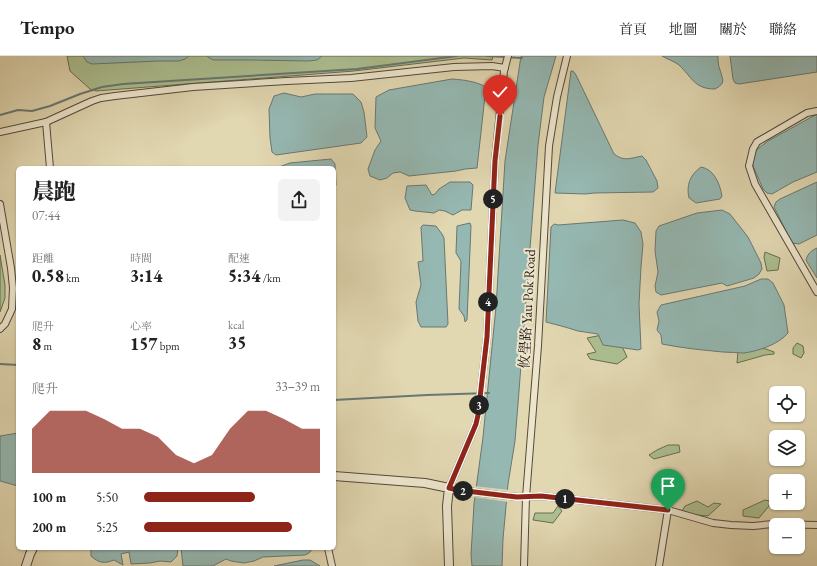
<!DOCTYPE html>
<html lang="zh-TW">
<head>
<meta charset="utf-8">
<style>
	body { margin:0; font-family:"EB Garamond","Noto Serif TC",serif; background:#f2f2f2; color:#222; height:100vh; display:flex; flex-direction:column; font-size:15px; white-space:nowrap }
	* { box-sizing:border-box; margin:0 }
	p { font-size:13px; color:#767676 }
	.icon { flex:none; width:22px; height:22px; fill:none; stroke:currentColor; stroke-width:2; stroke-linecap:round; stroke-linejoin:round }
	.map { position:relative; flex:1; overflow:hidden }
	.details { position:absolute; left:16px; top:110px; width:320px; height:384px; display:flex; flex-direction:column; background:#fff; border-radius:6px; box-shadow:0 1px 3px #0004 }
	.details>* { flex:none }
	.controls { position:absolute; left:769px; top:330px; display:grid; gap:8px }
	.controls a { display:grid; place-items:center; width:36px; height:36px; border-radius:6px; background:#fff; box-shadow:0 1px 3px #0004; font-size:20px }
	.pin { position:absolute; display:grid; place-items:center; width:34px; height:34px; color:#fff; margin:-41px -17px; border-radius:50% 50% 50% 0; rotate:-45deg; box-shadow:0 0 4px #0007 }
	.pin .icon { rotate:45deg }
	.km { position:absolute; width:20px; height:20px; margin:-10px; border-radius:50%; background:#222; color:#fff; font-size:11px; line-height:20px; text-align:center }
	.round { display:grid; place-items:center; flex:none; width:42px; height:42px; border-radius:6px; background:#f2f2f2 }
	.overview { display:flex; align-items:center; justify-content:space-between; height:68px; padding:0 16px }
	h1 { font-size:22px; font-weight:800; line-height:30px }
	.stats { display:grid; grid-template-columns:repeat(3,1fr); gap:6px; height:68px; padding:4px 16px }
	.stats div { display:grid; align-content:center }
	.stats b { font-size:17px; font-weight:800 }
	.stats small { font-size:11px; font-weight:400 }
	.stats p { font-size:11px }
	.chart { height:112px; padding:8px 16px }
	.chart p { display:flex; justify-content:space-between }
	.chart svg { width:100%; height:72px; margin-top:4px; fill:#8f2418; opacity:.7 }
	ul { padding:0 16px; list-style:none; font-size:13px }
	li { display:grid; grid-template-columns:64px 48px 1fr; align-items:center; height:30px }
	li i { height:10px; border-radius:5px; background:#8f2418 }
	header { display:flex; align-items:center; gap:24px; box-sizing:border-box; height:56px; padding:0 20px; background:#fff; border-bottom:1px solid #e0e0e0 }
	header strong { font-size:19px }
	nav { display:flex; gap:22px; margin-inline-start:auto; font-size:14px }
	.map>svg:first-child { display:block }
	.green { fill:#acbf91; stroke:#686c52 }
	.water { fill:#95b8b2; stroke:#687873 }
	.pier { fill:#e1d7b1 }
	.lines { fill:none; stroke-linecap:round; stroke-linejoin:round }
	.stream { stroke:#687873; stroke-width:2 }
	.minor-casing { stroke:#54483b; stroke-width:8 }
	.tertiary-casing { stroke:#54483b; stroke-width:10 }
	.minor { stroke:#ece5cc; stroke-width:6 }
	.tertiary { stroke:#ece5cc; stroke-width:8 }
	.route-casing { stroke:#fff; stroke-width:8 }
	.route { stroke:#8f2418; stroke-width:5 }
	.labels { text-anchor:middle; stroke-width:4; stroke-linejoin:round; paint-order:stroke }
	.street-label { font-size:14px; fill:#251914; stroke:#ece5cc }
</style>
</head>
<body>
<header>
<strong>Tempo</strong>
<nav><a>首頁</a><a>地圖</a><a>關於</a><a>聯絡</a></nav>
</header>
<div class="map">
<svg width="817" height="510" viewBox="0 0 817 510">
	<rect width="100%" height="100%" fill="#e1d7b1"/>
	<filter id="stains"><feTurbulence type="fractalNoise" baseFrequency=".005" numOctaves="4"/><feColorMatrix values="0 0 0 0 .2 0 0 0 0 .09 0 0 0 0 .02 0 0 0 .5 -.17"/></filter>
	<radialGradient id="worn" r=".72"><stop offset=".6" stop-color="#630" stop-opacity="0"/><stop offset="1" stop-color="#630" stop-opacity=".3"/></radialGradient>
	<g class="green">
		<path d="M67 0H493L492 4 464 2 354 15 96 35 90 33 70 15Z"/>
		<path d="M765 196 780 202 778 214 767 215 764 201Z"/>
		<path d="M0 199 5 229V242L0 256Z"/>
		<path d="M607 278 618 282 627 301 617 308 590 303 587 298 596 296 587 282Z"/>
		<path d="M797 287 803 290 804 297 801 302 793 298V292Z"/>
		<path d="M752 291 766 293 774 296V298L765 299 737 307 738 294Z"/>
		<path d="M668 389H679L680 396 654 403 649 399 657 394Z"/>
		<path d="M765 444 770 445 769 450 759 462 743 460V454Z"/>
		<path d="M697 445 708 451 714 447 721 448 708 460 686 458 682 455 685 450Z"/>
		<path d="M558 450 562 455 553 467 533 464 535 457H553Z"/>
	</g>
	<g class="water">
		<path d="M83 0H189L185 3 179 5H158L92 8 87 6Z"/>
		<path d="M207 0H322L317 4 308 5 252 4H213L208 1Z"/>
		<path d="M521 0H556L544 41 538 89 519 335 515 385 508 428 503 483 502 510H472L471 499 474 448 483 381 496 251 505 105Z"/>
		<path d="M662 0H718C718 5 718 9 720 14 723 24 726 27 715 33 694 33 692 21 679 9 674 5 667 3 662 0Z"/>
		<path d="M730 0H817V16L739 28 735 27 733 23Z"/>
		<path d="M571 15H573L576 19 614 98C624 106 631 102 642 100L646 104 657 125 658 132 653 136 594 137 585 138 555 137Z"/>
		<path d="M452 23C464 24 475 25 486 31L477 112 465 113 456 115 409 120 400 116 393 117 387 122 380 124 370 120 368 113 375 94 381 85 375 72 376 41 389 34Z"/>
		<path d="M284 37 301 41 315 38H353L361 46 364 56 367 81 361 87 276 99 272 96 270 82 269 53 274 40Z"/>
		<path d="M817 58V116L793 126 772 138 767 137 763 133 753 110 752 101 756 94 768 85Z"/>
		<path d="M331 103 335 108 336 129 334 132V112H279V111L290 107Z"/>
		<path d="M701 111C714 113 720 128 722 140L720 143 696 147 689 142C686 129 690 119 701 111Z"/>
		<path d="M450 126H470L473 129 471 154H462L453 159 445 155 439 154 434 157 415 155 410 154 405 142 407 130 426 129 432 139 435 138 439 133Z"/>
		<path d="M817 126V179L799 188 792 187 787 181V177L774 151 776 146 780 143Z"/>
		<path d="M722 154 730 158 748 181 761 207 762 213 759 218 754 222 727 230 722 227 661 239 656 236 655 230 658 216 655 195 656 175 659 170 697 157Z"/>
		<path d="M623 164 635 167 641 176 643 188 641 211 639 248 641 293 638 294 603 289 598 278 578 275 565 271 546 266 551 171 553 169 555 168 558 169Z"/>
		<path d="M470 167 471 170 467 264 465 266 464 260 459 253 461 205 456 197 457 170Z"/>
		<path d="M423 169 436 170 442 178 444 182 448 268 446 271H421L418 265 416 246 421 229 418 206 423 205 421 171Z"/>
		<path d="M817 192V222C813 215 809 210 806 204 808 197 811 195 817 192Z"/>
		<path d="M761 223H768L773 227 784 249 788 277C779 288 759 295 744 297 737 297 730 296 723 296 702 294 682 292 662 288L661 279 657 274 659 265 657 256 661 249 745 230Z"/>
		<path d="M18 377V430C12 428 6 427 0 425V380Z"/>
		<path d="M91 492H178L177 500 171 506 160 505 150 507 131 508 129 496 121 498 123 509 114 504C104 508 99 507 91 500Z"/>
		<path d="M181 492H313L309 497 305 499 263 501 254 505 244 507 231 505 226 503 213 510H183Z"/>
		<path d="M303 504H310L320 510H274Z"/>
	</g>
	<path class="pier" d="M474 430 510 434 508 446 473 441Z"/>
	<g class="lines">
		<g class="stream">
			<path d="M487 0 522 2"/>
			<path d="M0 59 18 54 32 55 50 50 80 38 102 31 123 28 357 13 457 0"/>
			<path d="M0 308 18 309"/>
			<path d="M334 344 427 339 489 337"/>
		</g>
		<defs>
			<g id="minor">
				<path d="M508 0 504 15 495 105 487 281 478 359 476 368 449 432 458 434 517 441 541 440 668 454 713 467 731 469 753 470 773 468 817 469"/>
				<path d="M817 55 807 57 757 86 753 93 749 110 755 128 817 236"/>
				<path d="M46 66 50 112"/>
				<path d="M0 76 46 66 92 45 101 42 115 40 193 31 287 25 351 22 454 11 492 10 505 12"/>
				<path d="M0 148 11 212 13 232 12 253 5 268 0 273"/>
				<path d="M328 492 332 510"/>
				<path d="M524 510 526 441 538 290 549 90 557 41 567 0"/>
				<path d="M659 510 668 454"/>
			</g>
			<g id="tertiary">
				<path d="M334 420 425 427 449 432 447 450 449 510"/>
				<path d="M26 510 30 498 33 492"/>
			</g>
		</defs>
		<use href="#minor" class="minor-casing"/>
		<use href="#tertiary" class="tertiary-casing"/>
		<use href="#minor" class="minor"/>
		<use href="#tertiary" class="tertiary"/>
	</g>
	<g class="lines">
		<defs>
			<path id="route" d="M500 60 495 105 487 281 478 359 476 368 449 432 458 434 517 441 541 440 668 454"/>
		</defs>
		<use href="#route" class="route-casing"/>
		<use href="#route" class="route"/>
	</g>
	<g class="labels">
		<g class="street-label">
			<text transform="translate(527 253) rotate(-87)" y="5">攸壆路 Yau Pok Road</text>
		</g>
	</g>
	<rect width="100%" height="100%" filter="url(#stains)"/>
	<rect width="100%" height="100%" fill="url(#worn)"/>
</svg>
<div class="controls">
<a><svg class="icon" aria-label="locate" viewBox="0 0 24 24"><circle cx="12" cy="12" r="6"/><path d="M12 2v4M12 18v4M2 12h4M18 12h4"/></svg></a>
<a><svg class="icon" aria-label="layers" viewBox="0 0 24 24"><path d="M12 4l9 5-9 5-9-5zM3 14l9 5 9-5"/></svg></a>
<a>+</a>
<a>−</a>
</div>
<div class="pin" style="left:668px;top:454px;background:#1e9e55"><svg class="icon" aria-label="arrive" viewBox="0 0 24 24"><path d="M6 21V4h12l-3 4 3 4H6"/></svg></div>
<div class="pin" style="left:500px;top:60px;background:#d93025"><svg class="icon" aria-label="check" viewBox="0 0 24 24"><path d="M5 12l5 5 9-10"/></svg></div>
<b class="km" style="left:565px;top:443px">1</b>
<b class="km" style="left:463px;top:435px">2</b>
<b class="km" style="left:479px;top:349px">3</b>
<b class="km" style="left:488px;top:246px">4</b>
<b class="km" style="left:493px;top:143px">5</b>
<section class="details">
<div class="overview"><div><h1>晨跑</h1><p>07:44</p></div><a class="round"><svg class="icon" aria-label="share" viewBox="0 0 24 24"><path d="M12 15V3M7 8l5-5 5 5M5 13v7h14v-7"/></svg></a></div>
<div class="stats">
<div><p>距離</p><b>0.58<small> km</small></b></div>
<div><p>時間</p><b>3:14</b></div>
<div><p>配速</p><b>5:34<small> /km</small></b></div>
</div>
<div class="stats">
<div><p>爬升</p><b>8<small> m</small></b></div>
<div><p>心率</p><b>157<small> bpm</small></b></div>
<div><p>kcal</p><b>35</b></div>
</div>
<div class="chart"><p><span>爬升</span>33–39 m</p>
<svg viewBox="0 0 160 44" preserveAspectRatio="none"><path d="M0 44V17L10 6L20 6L30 6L40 11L50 17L60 17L70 22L80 33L90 38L100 33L110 17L120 6L130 6L140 11L150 17L160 17V44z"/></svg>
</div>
<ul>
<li><b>100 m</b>5:50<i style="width:63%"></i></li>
<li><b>200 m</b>5:25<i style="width:84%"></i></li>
</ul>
</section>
</div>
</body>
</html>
